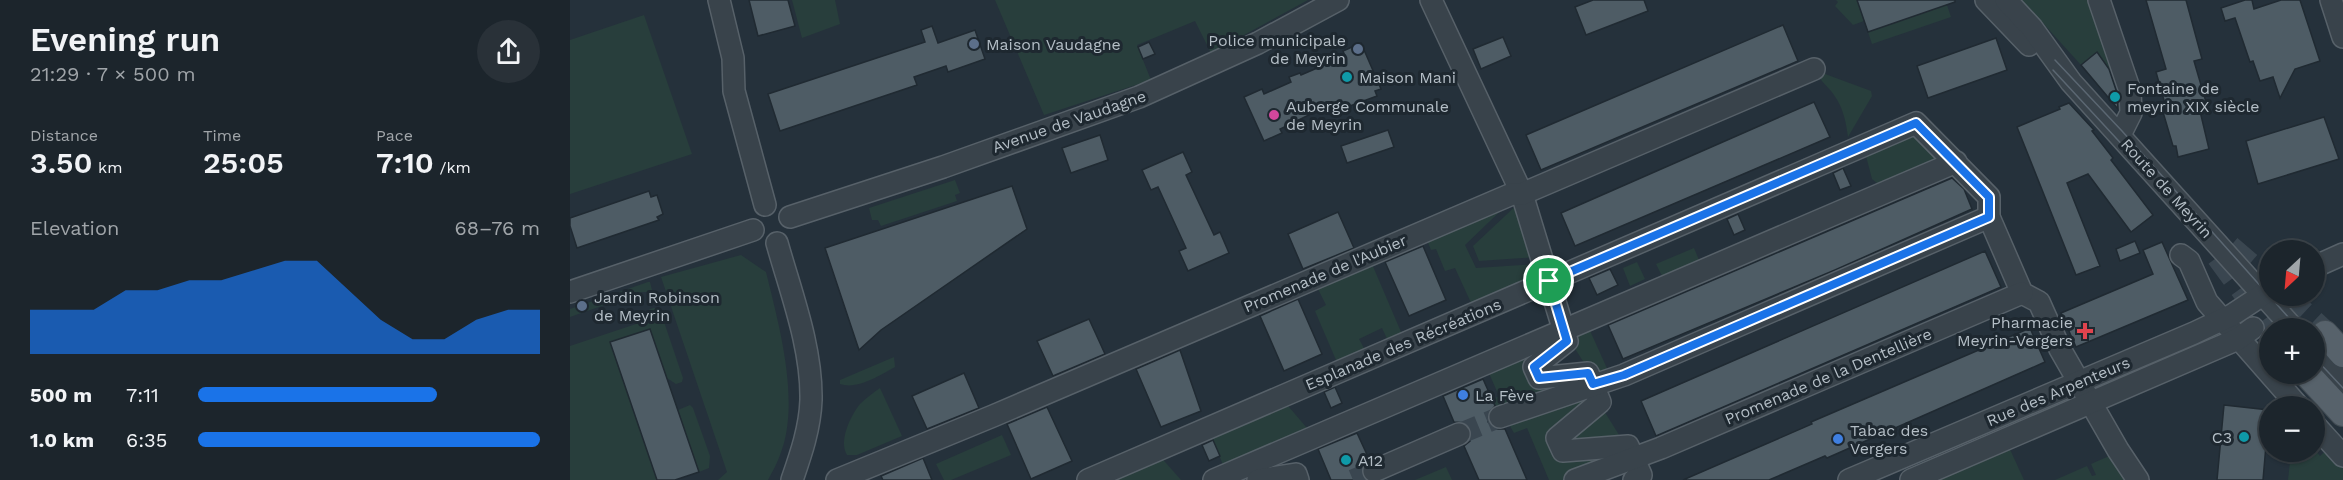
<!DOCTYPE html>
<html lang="en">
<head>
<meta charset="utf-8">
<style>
	body { margin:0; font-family:"Work Sans",sans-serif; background:#293138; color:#f1f3f6; height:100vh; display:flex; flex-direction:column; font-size:22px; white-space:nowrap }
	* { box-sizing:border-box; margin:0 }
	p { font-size:20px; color:#a0a5a9 }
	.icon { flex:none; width:33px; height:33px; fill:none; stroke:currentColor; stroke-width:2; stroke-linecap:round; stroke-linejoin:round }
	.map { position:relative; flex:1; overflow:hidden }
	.side { display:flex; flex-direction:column; background:#1c252c; width:570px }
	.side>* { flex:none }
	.needle { width:39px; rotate:206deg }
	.controls { position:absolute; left:1689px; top:240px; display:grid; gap:12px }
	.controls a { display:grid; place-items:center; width:66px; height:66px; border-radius:50%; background:#1c252c; box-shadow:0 2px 4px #0004,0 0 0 2px #3a4248; font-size:30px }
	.pin { position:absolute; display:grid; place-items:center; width:51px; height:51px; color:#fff; margin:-26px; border:3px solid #fff; border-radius:50%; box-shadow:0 2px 6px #0007 }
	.round { display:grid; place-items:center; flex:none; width:63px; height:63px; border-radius:32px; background:#293138 }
	.overview { display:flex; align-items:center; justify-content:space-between; height:102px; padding:0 30px }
	h1 { font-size:33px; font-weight:600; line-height:45px }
	.stats { display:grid; grid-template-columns:repeat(3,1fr); gap:9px; height:102px; padding:6px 30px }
	.stats div { display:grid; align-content:center }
	.stats b { font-size:30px; font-weight:600 }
	.stats small { font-size:16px; font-weight:400 }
	.stats p { font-size:16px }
	.chart { height:168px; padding:12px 30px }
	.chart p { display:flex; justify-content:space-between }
	.chart svg { width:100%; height:108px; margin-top:6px; fill:#1a73e8; opacity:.7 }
	ul { padding:0 30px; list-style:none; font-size:20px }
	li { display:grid; grid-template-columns:96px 72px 1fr; align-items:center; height:45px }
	li i { height:15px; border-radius:8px; background:#1a73e8 }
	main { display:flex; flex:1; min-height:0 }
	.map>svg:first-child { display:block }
	.green { fill:#283e3c }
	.building { fill:#4e5c65; stroke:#202a32; stroke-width:1.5 }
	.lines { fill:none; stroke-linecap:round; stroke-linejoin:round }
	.minor-tunnel { stroke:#3a4650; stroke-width:21; stroke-dasharray:21 10; stroke-linecap:butt }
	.major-tunnel { stroke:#3a4650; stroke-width:26; stroke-dasharray:26 13; stroke-linecap:butt }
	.minor-casing { stroke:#576169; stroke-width:24 }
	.major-casing { stroke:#424c54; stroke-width:28 }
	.minor { stroke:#39434b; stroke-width:21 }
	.major { stroke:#57626b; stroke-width:26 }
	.tram { stroke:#5b6772; stroke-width:1.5 }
	.route-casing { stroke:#fff; stroke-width:12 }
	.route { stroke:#1a73e8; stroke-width:8 }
	.service-dot { fill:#5c6f8a; stroke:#1e2830; stroke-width:2 }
	.culture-dot { fill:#0f9aa8; stroke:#1e2830; stroke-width:2 }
	.hotel-dot { fill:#d1479c; stroke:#1e2830; stroke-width:2 }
	.health-dot { fill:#e0444e; stroke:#1e2830; stroke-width:2 }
	.shop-dot { fill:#3f7fe0; stroke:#1e2830; stroke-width:2 }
	.labels { text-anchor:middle; stroke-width:6; stroke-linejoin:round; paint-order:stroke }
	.poi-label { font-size:16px; fill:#b4bec6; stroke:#1e2830; text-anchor:start }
	.street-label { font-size:16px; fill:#b4bec6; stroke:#1e2830 }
</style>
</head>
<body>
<main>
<section class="side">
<div class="overview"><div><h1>Evening run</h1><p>21:29 · 7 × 500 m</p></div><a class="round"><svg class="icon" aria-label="share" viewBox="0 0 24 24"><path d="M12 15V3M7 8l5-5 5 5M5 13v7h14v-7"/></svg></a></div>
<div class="stats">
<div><p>Distance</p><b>3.50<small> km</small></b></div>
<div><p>Time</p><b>25:05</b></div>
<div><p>Pace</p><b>7:10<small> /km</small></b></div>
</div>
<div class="chart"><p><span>Elevation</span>68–76 m</p>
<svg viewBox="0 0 160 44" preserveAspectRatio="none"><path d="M0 44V26L10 26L20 26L30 18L40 18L50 14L60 14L70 10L80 6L90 6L100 18L110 30L120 38L130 38L140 30L150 26L160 26V44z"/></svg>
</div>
<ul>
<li><b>500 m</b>7:11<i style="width:70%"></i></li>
<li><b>1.0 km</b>6:35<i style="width:100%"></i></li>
</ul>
</section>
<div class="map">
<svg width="1773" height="480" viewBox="0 0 1773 480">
	<rect width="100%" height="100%" fill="#25313b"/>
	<g class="green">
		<path d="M222 0H265L270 24 232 38Z"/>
		<path d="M425 0H738L641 53 625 21 567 45 581 80 474 115Z"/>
		<path d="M1266 0H1288L1294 21 1283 25 1265 6 1268 2Z"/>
		<path d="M1452 0H1517L1543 74 1527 52 1511 65Z"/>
		<path d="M1377 5 1381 17 1302 44 1298 32Z"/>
		<path d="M74 15 122 154 0 194V40Z"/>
		<path d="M1247 71 1301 91 1302 96 1278 137C1276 122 1273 107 1264 95 1259 87 1249 81 1247 71Z"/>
		<path d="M1342 130 1371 153 1369 164 1313 188 1302 179 1295 152Z"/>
		<path d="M385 180 390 193 385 195 387 201 311 226 308 220H302L299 208Z"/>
		<path d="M944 198 895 245 906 268 969 264 974 279 902 305 885 268 875 271 866 249 861 250 854 233Z"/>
		<path d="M951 201 967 257 909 261 903 246Z"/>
		<path d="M1124 248 1129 260 1092 276 1086 264Z"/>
		<path d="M171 255 196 272C209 325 231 403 210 455 207 464 202 472 198 480H148L157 472 91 277Z"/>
		<path d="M1067 262 1075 279 1060 286 1053 268Z"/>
		<path d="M802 264 834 339 818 341 812 328 789 339 795 350 769 367 745 311 756 305 747 287Z"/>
		<path d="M78 282H80L82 290 78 292H72L0 317V309Z"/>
		<path d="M83 308H87L91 313 113 378 112 382 106 384 97 378 80 329 40 343 87 480H0V346L81 319 78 310Z"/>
		<path d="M1017 324 1040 375 1025 380 1002 344 998 333Z"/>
		<path d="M991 336 960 364 1015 376 929 413 923 399 929 396 918 371Z"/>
		<path d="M324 357 325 367C310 375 288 390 270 384V380Z"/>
		<path d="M310 388 332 436 287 455H277C268 441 281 415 290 404 296 398 303 393 310 388Z"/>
		<path d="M1022 391 1027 401 983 436 1058 456 993 480H979L957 428 944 433 937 421C973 415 990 406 1022 391Z"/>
		<path d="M713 400 742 434 655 470 641 435Z"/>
		<path d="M120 405 123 408 140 456 139 468 129 472 108 410Z"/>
		<path d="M1031 406 1054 443 996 447 992 438Z"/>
		<path d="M432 435 441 455 381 480H374L366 464Z"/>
		<path d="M1437 443 1454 480H1351Z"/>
		<path d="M1760 447 1773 461V480H1718L1721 452 1745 450 1750 456Z"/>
		<path d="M1546 453 1564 480H1485L1517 466 1522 476 1526 475 1521 464Z"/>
		<path d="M588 454 611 480H526Z"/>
		<path d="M876 467 882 480H845Z"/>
	</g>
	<g class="building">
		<path d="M179 0H218L225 26 188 36Z"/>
		<path d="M1023 0H1074L1078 11 1016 35 1005 7Z"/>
		<path d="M1287 0H1385V2L1298 32Z"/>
		<path d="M1576 0H1616L1632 59 1624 61 1638 109 1630 111 1639 149 1608 157 1606 146H1603L1593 112 1597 111 1586 72 1596 69Z"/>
		<path d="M1675 0H1682L1684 9 1711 0H1730L1750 61 1725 69 1710 98 1703 77 1690 81 1683 61 1680 62 1665 18 1655 21 1651 8Z"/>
		<path d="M1213 25 1228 61 971 170 956 135Z"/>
		<path d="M362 26 368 43 405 30 415 59 378 72 376 66 344 77 347 85 210 131 198 94 355 42 351 30Z"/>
		<path d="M933 37 941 56 911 69 903 49Z"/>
		<path d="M1426 38 1437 70 1358 98 1347 66Z"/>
		<path d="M579 42 585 54 573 59 568 47Z"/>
		<path d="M791 43 811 89 805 91 807 96 761 113 759 105 710 129 712 133 694 141 674 97 692 89 694 94 721 82 719 77 730 73 731 75 775 56 773 51Z"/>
		<path d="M1527 52 1539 69 1547 93 1548 109 1511 65Z"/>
		<path d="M1244 102 1260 137 1005 246 991 213Z"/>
		<path d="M1499 103 1524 130 1522 131 1543 158 1541 160 1583 215 1561 232 1518 174 1497 183 1530 266 1506 275 1447 127 1490 109 1489 107Z"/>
		<path d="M1754 117 1769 159 1688 184 1676 141Z"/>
		<path d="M818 130 824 147 777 163 771 146Z"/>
		<path d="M530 135 538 160 501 173 492 148Z"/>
		<path d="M613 152 622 172 616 175 644 235 650 232 659 253 618 271 609 251 616 248 588 187 581 190 572 170Z"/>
		<path d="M1273 168 1281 186 1270 190 1263 173Z"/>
		<path d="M1382 178 1394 189 1402 209 1265 270 1053 359 1038 325Z"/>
		<path d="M442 186 457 229 311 330 289 350 255 248Z"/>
		<path d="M79 191 81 197 87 195 93 214 87 217 89 220 7 248 0 226V218Z"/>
		<path d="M768 212 784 248 733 269 718 234Z"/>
		<path d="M1168 214 1175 230 1164 235 1157 219Z"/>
		<path d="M1565 241 1570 253 1550 261 1546 249Z"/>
		<path d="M1592 242 1618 300 1506 347 1491 313 1583 274 1573 250Z"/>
		<path d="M853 246 876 300 839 316 815 262Z"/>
		<path d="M1415 251 1431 287 1086 436 1071 401Z"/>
		<path d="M1040 269 1048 285 1027 295 1019 278Z"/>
		<path d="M728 299 752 354 714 371 690 316Z"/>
		<path d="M519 319 535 354 483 376 467 341Z"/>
		<path d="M1460 328 1475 362 1257 458 1255 456 1199 480H1113L1242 424 1241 422Z"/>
		<path d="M80 329 129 472 105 480H87L40 342Z"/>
		<path d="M610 350 631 411 591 427 566 369Z"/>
		<path d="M394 373 409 408 357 429 342 396Z"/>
		<path d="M913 379 925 406 918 414V422L927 429H935L957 480H909L894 446 900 441 901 429 896 423 884 422 873 396Z"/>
		<path d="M765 387 772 403 761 408 754 392Z"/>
		<path d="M1654 405 1699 410 1693 480H1647Z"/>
		<path d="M477 407 502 461 461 479 437 424Z"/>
		<path d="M787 433 799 459 791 469 795 480H761L748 449Z"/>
		<path d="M643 440 650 456 639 461 632 445Z"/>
		<path d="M353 458 362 480H313L311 476Z"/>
	</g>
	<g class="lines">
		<g class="minor-tunnel">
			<path d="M889 434 930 417"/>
			<path d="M783 480 804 471"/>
		</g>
		<g class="major-tunnel">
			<path d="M1659 248 1700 283"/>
			<path d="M1649 256 1702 328"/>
			<path d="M1714 296 1755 334"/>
		</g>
		<defs>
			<g id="minor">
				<path d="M149 0 163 58 164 91 195 205"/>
				<path d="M861 0 952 194 997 341 964 367 969 378 1018 373 1030 402 987 438 993 451 1058 446 1071 475 1064 480"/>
				<path d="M1416 0 1459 45"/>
				<path d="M1436 0 1462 28 1501 82 1723 328"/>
				<path d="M1529 0 1560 91 1561 113 1550 135"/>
				<path d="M1761 0 1773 37"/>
				<path d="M220 217 373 167 569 97 688 43 768 0"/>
				<path d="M207 243C221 293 242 347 241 400 240 428 231 454 222 480"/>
				<path d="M1611 255 1619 261 1637 302 1728 406"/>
				<path d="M1744 267 1773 254"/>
				<path d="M0 292 183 230"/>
				<path d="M1744 352 1773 383"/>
				<path d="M930 417 1054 375 1419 217"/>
				<path d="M1744 424 1773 456"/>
				<path d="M804 471 889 434"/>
				<path d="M267 480 423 416 942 194H952L959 191 1244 69"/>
				<path d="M518 480 1346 123 1419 197V217L1452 293 1469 302 1490 349 1548 450 1568 480"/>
				<path d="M644 480 1386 162"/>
				<path d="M688 480 726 474 728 480"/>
				<path d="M1005 480 1091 448 1452 293"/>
				<path d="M1279 480 1624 333 1662 315 1700 290"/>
				<path d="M1341 480 1668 339 1683 328"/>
			</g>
			<g id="major">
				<path d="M1755 334 1773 354"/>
				<path d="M1737 374 1773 413"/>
			</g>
		</defs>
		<use href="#minor" class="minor-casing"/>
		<use href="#major" class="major-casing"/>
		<use href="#minor" class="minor"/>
		<use href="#major" class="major"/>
		<g class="tram">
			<path d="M1485 60 1552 131 1728 328"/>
			<path d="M1483 70 1583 178"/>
			<path d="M1744 357 1773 388"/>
		</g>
	</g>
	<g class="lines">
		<defs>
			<path id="route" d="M1346 123 1419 197V217L1054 375 1023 384 1018 373 969 378 964 367 997 341 979 281Z"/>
		</defs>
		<use href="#route" class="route-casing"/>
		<use href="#route" class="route"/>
	</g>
	<g class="service-dot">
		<circle cx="404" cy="44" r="6"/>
		<circle cx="788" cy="49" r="6"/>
		<circle cx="12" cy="306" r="6"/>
	</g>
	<g class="culture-dot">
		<circle cx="777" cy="77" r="6"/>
		<circle cx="1545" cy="97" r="6"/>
		<circle cx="1674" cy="437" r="6"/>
		<circle cx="776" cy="460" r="6"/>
	</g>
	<circle class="hotel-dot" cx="704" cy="115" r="6"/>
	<path class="health-dot" d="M1512 322h6v6h6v6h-6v6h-6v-6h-6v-6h6z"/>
	<g class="shop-dot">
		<circle cx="893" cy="395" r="6"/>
		<circle cx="1268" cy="439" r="6"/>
	</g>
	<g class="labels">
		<g class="poi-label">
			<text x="776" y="46" text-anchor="end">Police municipale<tspan x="776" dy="18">de Meyrin</tspan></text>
			<text x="416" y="50">Maison Vaudagne</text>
			<text x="789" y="83">Maison Mani</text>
			<text x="1557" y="94">Fontaine de<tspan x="1557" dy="18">meyrin XIX siècle</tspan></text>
			<text x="716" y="112">Auberge Communale<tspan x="716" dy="18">de Meyrin</tspan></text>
			<text x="24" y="303">Jardin Robinson<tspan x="24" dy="18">de Meyrin</tspan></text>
			<text x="1503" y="328" text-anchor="end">Pharmacie<tspan x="1503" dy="18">Meyrin-Vergers</tspan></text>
			<text x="905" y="401">La Fève</text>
			<text x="1280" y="436">Tabac des<tspan x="1280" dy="18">Vergers</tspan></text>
			<text x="1662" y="443" text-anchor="end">C3</text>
			<text x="788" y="466">A12</text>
		</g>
		<g class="street-label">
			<text transform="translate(499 121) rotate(-19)" y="6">Avenue de Vaudagne</text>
			<text transform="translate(1597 188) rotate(48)" y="6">Route de Meyrin</text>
			<text transform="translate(755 273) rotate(-23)" y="6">Promenade de l'Aubier</text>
			<text transform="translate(833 344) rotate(-23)" y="6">Esplanade des Récréations</text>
			<text transform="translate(1258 376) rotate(-23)" y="6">Promenade de la Dentellière</text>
			<text transform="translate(1488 391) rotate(-23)" y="6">Rue des Arpenteurs</text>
		</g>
	</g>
</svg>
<div class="controls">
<a><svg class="needle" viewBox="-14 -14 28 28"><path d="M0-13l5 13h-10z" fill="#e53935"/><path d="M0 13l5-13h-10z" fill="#a0a5a9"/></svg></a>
<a>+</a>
<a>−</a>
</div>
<div class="pin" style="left:979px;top:281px;background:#1e9e55"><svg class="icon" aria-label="arrive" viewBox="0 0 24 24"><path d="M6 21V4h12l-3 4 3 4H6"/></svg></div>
</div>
</main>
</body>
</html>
